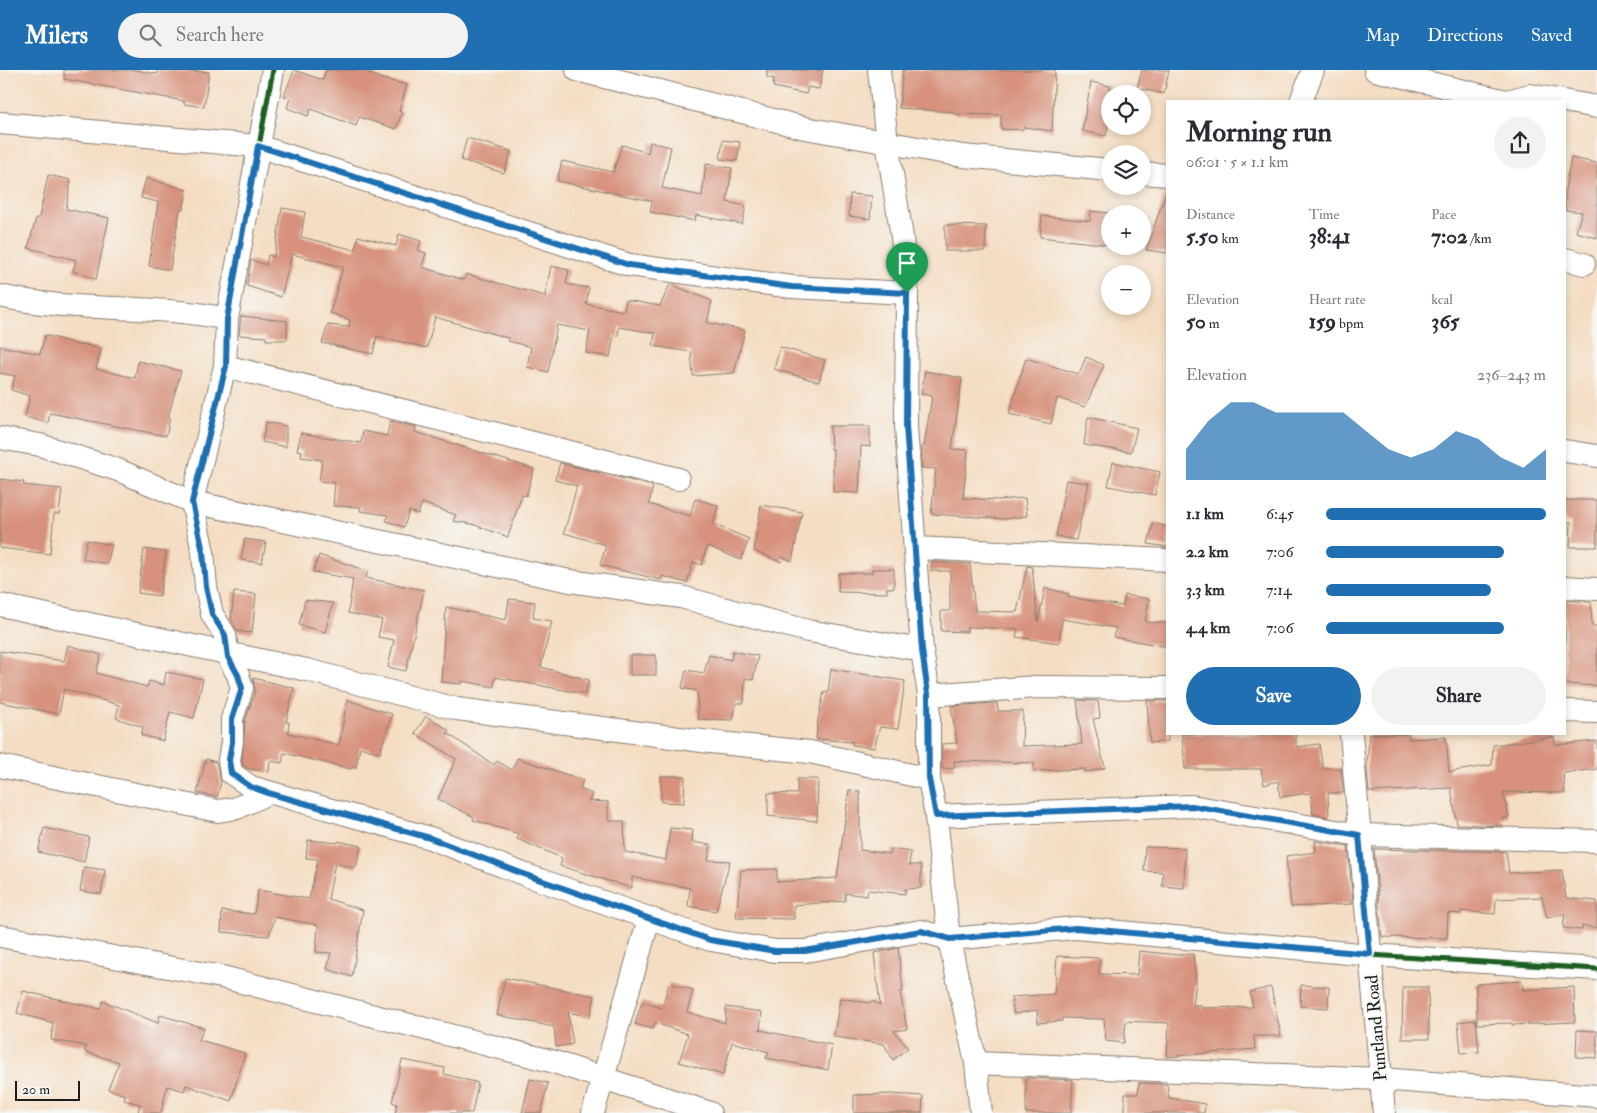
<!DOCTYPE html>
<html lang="en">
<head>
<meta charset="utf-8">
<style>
	body { margin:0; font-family:"IM FELL Double Pica",serif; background:#f2f2f3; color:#2b2b33; height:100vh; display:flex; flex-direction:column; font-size:19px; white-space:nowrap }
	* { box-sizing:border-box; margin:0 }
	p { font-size:16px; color:#7c7c81 }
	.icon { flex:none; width:28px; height:28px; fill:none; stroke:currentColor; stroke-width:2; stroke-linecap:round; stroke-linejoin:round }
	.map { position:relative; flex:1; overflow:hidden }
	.side { position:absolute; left:1166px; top:30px; width:400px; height:635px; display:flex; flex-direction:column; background:#fff; border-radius:0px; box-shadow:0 2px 8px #0003 }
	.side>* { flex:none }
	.fabs { position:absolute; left:1101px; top:15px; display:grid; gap:10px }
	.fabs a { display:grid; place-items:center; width:50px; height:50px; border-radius:50%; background:#fff; box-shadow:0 2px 8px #0003; font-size:25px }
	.scale { position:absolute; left:15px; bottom:12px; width:65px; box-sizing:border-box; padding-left:5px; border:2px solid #1c1c1c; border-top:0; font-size:14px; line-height:18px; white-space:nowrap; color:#1c1c1c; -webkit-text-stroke:4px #f6f6f2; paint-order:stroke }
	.pin { position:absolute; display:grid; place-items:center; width:42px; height:42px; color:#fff; margin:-51px -21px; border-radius:50% 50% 50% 0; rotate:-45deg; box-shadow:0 0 5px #0007 }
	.pin .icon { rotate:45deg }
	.round { display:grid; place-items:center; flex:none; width:52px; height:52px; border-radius:26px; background:#f2f2f3 }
	.headline { display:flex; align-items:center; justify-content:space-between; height:85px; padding:0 20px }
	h1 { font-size:28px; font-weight:700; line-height:38px }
	.stats { display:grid; grid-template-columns:repeat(3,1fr); gap:8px; height:85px; padding:5px 20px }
	.stats div { display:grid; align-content:center }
	.stats b { font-size:21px; font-weight:700 }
	.stats small { font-size:14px; font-weight:400 }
	.stats p { font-size:14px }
	.chart { height:140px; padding:10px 20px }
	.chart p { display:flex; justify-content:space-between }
	.chart svg { width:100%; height:90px; margin-top:5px; fill:#1f6fb2; opacity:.7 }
	.button { display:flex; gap:10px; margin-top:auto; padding:10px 20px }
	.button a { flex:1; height:58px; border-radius:30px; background:#1f6fb2; color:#fff; font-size:20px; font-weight:700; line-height:58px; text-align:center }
	.button a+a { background:#f2f2f3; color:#2b2b33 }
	ul { padding:0 20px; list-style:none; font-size:16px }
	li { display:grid; grid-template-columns:80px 60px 1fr; align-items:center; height:38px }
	li i { height:12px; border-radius:6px; background:#1f6fb2 }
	header { display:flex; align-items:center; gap:30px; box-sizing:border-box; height:70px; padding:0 25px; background:#1f6fb2; color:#fff }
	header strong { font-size:24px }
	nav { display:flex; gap:28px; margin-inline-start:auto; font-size:18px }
	.search { width:350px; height:45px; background:#f2f2f3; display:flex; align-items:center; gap:12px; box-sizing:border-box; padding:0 18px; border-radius:28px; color:#7c7c81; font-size:19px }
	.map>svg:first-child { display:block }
	.building { fill:#d7917c }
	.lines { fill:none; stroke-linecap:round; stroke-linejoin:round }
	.street-casing { stroke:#887c6f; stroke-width:24 }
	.street { stroke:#fff; stroke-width:22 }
	.cycleway-casing { stroke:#f6f6f2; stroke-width:8 }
	.cycleway { stroke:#1b5e20; stroke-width:5 }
	.route-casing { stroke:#fff; stroke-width:10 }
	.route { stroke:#1f6fb2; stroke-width:6 }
	.labels { text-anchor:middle; stroke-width:4; stroke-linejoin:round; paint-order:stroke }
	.street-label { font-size:18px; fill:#1c1c1c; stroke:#f6f6f2 }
</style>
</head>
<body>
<header>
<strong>Milers</strong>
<div class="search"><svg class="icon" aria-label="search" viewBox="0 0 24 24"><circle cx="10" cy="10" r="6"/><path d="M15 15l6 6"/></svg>Search here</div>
<nav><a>Map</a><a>Directions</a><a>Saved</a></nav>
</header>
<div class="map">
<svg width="1597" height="1043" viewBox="0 0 1597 1043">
	<rect width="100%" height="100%" fill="#f6f6f2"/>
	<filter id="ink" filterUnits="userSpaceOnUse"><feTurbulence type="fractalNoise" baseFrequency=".02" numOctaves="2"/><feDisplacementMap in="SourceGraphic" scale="10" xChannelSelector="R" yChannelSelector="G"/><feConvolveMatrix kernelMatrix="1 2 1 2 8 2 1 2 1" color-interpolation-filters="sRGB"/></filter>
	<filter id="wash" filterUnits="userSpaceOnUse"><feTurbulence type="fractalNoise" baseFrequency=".0096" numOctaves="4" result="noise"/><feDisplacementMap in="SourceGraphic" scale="20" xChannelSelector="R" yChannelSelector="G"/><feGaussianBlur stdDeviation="1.12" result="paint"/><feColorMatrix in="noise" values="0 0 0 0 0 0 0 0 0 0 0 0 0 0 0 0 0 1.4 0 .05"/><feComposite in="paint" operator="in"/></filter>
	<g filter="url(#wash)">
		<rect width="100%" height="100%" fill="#f4ddc2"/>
		<g id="blocks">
			<g class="building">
				<path d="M64 0H136L157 4 158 0 209 2 204 37 184 34V31L64 9Z"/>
				<path d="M294 0 323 10 326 0H363L382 9 407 15 399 41 402 42 396 59 359 47 356 56 311 39 308 46 287 38 290 28 284 26Z"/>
				<path d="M767 0H823L819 19 808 17 806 24 773 17 774 9 767 7Z"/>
				<path d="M903 0H1055L1052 61 1023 57V60L1001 59V45L953 44V42L899 38Z"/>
				<path d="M1142 0H1169L1164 24 1137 18Z"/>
				<path d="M1091 12 1110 16V47L1106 66 1082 61Z"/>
				<path d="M467 68 511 81 504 103 461 90Z"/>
				<path d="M723 70 740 72 737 91 720 89Z"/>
				<path d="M650 72 671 77 662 118 702 126 706 94 732 98 727 132 746 136 742 154 696 145 695 151 650 142 652 131 557 111 562 91 613 102 622 75 648 83Z"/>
				<path d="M1571 88 1597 93V168L1576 162 1582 142 1565 140V119Z"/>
				<path d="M48 105 71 110 66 139 109 148 96 209 73 201 76 190 28 178 36 148H39Z"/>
				<path d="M146 108 187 120 183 140 180 139 170 200 149 196 158 132 141 128Z"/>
				<path d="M850 124 872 126 870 149 849 146Z"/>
				<path d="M1165 125 1168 126V183L1146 180Z"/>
				<path d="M282 138 305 142 301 167 355 180 358 166 396 176 399 164 421 171 418 180 426 183 422 197 464 210 466 204 545 226 551 196 569 200 566 214 589 218 586 234 624 241 626 230 660 236 670 214 712 231 707 253 745 260 734 303 693 306 691 282 653 276 655 263 619 257 618 266 614 265 610 287 586 283 590 261 557 255 548 302 527 297 531 277 508 271V268L435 247 427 278 377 266 373 284 322 273 328 255 349 257 350 250 330 243 343 197 292 184 281 227 247 216 251 190 266 195 268 185 274 187Z"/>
				<path d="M1091 141 1110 143V175L1040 167 1042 146 1090 151Z"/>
				<path d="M945 155 986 156 985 181H945Z"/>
				<path d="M241 246 287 251V270H266V267L239 265Z"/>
				<path d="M45 265 82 276V274L101 279 96 299 135 308 138 291 181 301 168 347H170L166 366 50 343 48 353 25 347 30 326 11 320 15 306 0 303V276L40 284Z"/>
				<path d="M780 277 825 290 819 312 774 299Z"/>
				<path d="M1086 287 1104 295 1085 337 1057 328 1051 354 1009 344 1026 288 1079 304Z"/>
				<path d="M925 301 962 308 952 379 968 380 963 428 996 430 1025 428 1027 446 1006 449 931 444 936 399 922 398 921 376H924L932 326 921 324Z"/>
				<path d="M1088 347 1137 358 1131 382 1084 375Z"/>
				<path d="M390 351 416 357 415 362 534 399 526 426 522 425 508 467 472 454 453 451 456 445 422 433 418 444 409 441 404 457 386 451 388 445 360 441 361 437 333 436 335 413 319 411 322 390 301 387 302 381 297 380 301 363 361 373 363 361 387 366Z"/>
				<path d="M266 352 286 356V377L262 372Z"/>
				<path d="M830 356H870V377L861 376 859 423 833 422V379H831Z"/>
				<path d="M1113 392 1160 402 1155 425 1108 416Z"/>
				<path d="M560 393 653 416 649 434 690 446 695 429 718 435 713 454 749 469 741 490 707 476 702 495 693 492 687 513 662 506 661 510 600 495 606 475 564 463 577 416 555 410Z"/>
				<path d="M0 409 24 412 23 415 62 419 59 444H54L50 484 0 478Z"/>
				<path d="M1066 410 1089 413 1076 470 1056 466Z"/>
				<path d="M1565 430H1597V477H1570L1571 452H1565Z"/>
				<path d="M761 435 802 442 792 491 782 487 781 492 754 481Z"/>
				<path d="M1153 453 1168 457V477L1148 474Z"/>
				<path d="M245 469 266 472 262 493 241 490Z"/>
				<path d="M87 470 112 475 107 494 83 489Z"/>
				<path d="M144 479 166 482 160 526 138 523Z"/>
				<path d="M319 485 368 501 366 508 424 520 406 601 388 597 394 570 378 567 382 550 348 543 353 509 313 502Z"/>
				<path d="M931 492 970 494 975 541 1017 542 1027 496 1032 497 1038 552 1045 518 1069 524 1068 527 1123 536 1125 525 1149 529 1145 552 1168 553V577L1113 567 1116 558 1062 549 1059 573 1016 567 1018 559 967 557V562L941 561V541H950V501H931Z"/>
				<path d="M872 499H894V518H887V523L838 522 839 503H872Z"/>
				<path d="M234 522 256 524 252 563 237 561 231 549Z"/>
				<path d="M509 529 535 532 533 548 552 551 541 597 589 610 585 624 495 607 494 617 462 611 461 614 441 612 446 537 506 550Z"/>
				<path d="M305 530 333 533 325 562 299 555Z"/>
				<path d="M1565 530 1591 532 1592 556H1597V616L1565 614Z"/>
				<path d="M68 575 101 585 96 603 147 617 149 611 164 615 166 602 203 609 194 648 170 642 163 671 141 665 143 657 116 648 119 635 64 619 59 644 0 632V581L64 591Z"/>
				<path d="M733 581 758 586 753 610 745 608 744 633H736L733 650 698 649 697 621 682 618 686 600 704 603 709 585 731 590Z"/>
				<rect x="630" y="585" width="26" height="20"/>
				<path d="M831 599 905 611 898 659 880 657 874 678 852 675 853 672 816 669 818 649 824 622 828 623Z"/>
				<path d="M253 608 294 618 286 652H289L288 663 339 675 347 630 392 644 380 683 360 677 356 698 352 697 351 699 284 683 282 693 270 691 269 702 249 699 243 695 242 690 245 651 255 621Z"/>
				<path d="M1077 630 1098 631 1100 648 1093 649 1105 698 1086 702 1085 699 1034 701V693L954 691 955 698 942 699V674L957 673 951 636 997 633 998 641H1023L1022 676 1082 674Z"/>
				<path d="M1147 631H1168V671L1150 673Z"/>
				<path d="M426 646 449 660 447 663 494 695 497 691 512 700 517 688 583 710 580 719 592 724 589 731 608 732V751H624L625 782 666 790 670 758 693 760 692 772 711 775 708 790 730 791 716 841 688 836 690 818 632 807V818L560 796 562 788 517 769 519 764 473 750 474 747 438 729 456 689 415 663Z"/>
				<path d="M1182 664H1296V677L1319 674 1323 698H1341L1343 723H1328L1329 747 1313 744 1311 723 1280 727 1278 711 1264 715 1261 699H1185Z"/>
				<path d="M1369 664H1409V669L1446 667 1449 702 1492 695 1493 675 1554 667 1555 675 1597 671V699L1563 703 1565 723 1503 722 1509 747 1502 748 1503 756 1457 754 1451 718 1369 722 1367 698Z"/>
				<path d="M206 689 216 692 221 712 217 727 197 723Z"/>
				<path d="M661 706H685L684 733 661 732Z"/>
				<path d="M797 709H818L817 751 768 746V723L797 724Z"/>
				<path d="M849 720 860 721V780L890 784 891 779 911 782 909 795H921V818L905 819V824L868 820 867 826 845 823V831L794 835V849L736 848 741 800 777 799V812L837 808Z"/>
				<path d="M44 758 89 767 84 792 38 782Z"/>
				<path d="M308 770 338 773V771L361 776 356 798 335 793 328 829 363 840 352 907 327 899 331 883 316 882 318 855 275 847 269 866 221 862 222 841 254 844 258 820 309 829 318 789 306 788Z"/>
				<path d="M1315 771 1348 776 1353 834 1291 837 1286 786 1316 782Z"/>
				<path d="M1145 777 1185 778 1184 818 1162 816 1163 802 1144 801Z"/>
				<path d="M1374 779 1506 782 1509 803 1562 800 1566 828 1597 831V858L1582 856V860L1563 858 1565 844 1547 848 1542 827 1496 829 1495 844 1461 841V844L1448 843 1447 868 1382 867Z"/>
				<path d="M84 797 105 800 101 824 80 821Z"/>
				<path d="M898 878 903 922H900L907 959 894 961 908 978 893 990 884 974 834 967 840 928 869 933 872 931 880 935 874 883Z"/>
				<path d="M1139 881 1178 885 1193 884 1196 912 1193 935H1201V938L1253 937 1250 922 1271 917 1281 966H1254L1255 979 1167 987 1169 953 1126 951 1124 973 1106 971 1104 949 1062 948V951L1038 953 1037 940 1014 944 1011 927 1054 924 1057 886 1100 888 1099 904 1137 905Z"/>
				<path d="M505 908 595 926 590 947 568 942 573 974 556 977 554 957 497 945Z"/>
				<path d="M1522 911 1523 920 1574 917 1575 952 1512 955V953L1477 954 1476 914Z"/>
				<path d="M669 913 693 920 687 942 725 953 726 937 762 942 760 960 832 975 828 1000 766 988 769 982 732 972 723 1005 679 992 688 964 655 953 653 959 635 954 642 932 662 938Z"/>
				<path d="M1301 915 1329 917 1328 938 1300 936Z"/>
				<path d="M1403 917H1428L1429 969H1402Z"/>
				<path d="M23 921 100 939 103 931 158 953 160 945 204 958 199 970 245 983 231 1031 186 1015 184 1021 167 1016 161 1043H138L140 1034 124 1030 125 1025 108 1019 119 992 85 982 86 976 51 970 53 953 17 943Z"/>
				<path d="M1476 950 1479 982 1461 983 1458 952Z"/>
				<path d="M1577 960 1597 961V988L1576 987Z"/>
				<path d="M402 990 445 998 444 1004 478 1013 472 1043H395L397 1034 392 1032Z"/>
				<path d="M1026 1008 1073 1010 1071 1043H1026Z"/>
				<path d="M530 1009 548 1013 541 1043H522Z"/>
				<path d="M1139 1013 1167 1014 1169 1028 1205 1034 1204 1043H1125V1024H1138Z"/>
				<path d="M892 1024 923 1026 922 1043H854V1025Z"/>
			</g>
		</g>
	</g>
	<g filter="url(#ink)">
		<use href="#blocks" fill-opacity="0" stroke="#887c6f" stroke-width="1"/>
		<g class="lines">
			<defs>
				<g id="street">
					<path d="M273 0 227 249 225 296 192 432 203 482 206 517 212 544 225 565 228 587 238 605 242 618 232 649V672L229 690 231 703 251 717 430 768 526 805 711 870 775 881H805L921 861 949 869 1076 858 1370 885 1597 899"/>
					<path d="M577 0 805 58 963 86 1110 100"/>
					<path d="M879 0 887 72 902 167 907 223 906 356 922 580 929 625V709L936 746 949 869 976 993 981 1043"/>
					<path d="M1375 0 1506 31"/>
					<path d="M1301 31 1313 0"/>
					<path d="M1507 31 1530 25 1597 37"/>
					<path d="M0 53 258 76 629 195 792 217 907 223"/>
					<path d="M1142 103 1168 105"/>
					<path d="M1565 189 1584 194"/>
					<path d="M0 226C75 243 152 233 227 249"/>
					<path d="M225 296 678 409"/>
					<path d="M0 368 40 375 118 400 192 432 570 511 681 527 808 561 922 580"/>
					<path d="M1565 381 1597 386"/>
					<path d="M916 478 1168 490"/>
					<path d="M1565 517 1597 519"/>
					<path d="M0 535 307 600 457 639 710 672 810 682 929 709"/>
					<path d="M929 625 1036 617 1168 618"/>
					<path d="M1565 641 1597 642"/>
					<path d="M1351 664 1384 1043"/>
					<path d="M0 696 218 741 237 738 268 723"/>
					<path d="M936 746 1191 736 1359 765 1597 771"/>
					<path d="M0 866 222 907 551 991 710 1043"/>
					<path d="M976 993 1381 1009 1597 1026"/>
					<path d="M593 1043 649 849"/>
				</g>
			</defs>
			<use href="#street" class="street-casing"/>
			<use href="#street" class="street"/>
			<defs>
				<path id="cycleway" d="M273 0 227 249 225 296 192 432 203 482 206 517 212 544 225 565 228 587 238 605 242 618 232 649V672L229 690 231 703 251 717 430 768 526 805 711 870 775 881H805L921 861 949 869 1076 858 1370 885 1597 899"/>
			</defs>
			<use href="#cycleway" class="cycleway-casing"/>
			<use href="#cycleway" class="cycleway"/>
		</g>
	</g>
	<g class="lines" filter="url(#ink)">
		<defs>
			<path id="route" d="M258 76 629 195 792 217 907 223 906 356 922 580 928 624 929 709 936 746 1192 736 1359 765 1370 884 1076 858 950 869 921 861 805 881H775L710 870 526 805 430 768 268 723 251 717 231 703 229 690 232 672V649L242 618 238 605 228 587 225 565 212 544 206 517 203 482 192 432 226 296 227 249Z"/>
		</defs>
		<use href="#route" class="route-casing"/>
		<use href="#route" class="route"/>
	</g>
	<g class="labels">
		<g class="street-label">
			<text transform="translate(1376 958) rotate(-95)" y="6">Puntland Road</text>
		</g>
	</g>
</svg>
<div class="fabs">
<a><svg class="icon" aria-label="locate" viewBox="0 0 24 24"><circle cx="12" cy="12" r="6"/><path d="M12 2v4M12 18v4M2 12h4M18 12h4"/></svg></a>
<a><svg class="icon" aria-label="layers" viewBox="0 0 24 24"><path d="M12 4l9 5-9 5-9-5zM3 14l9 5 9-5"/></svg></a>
<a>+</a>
<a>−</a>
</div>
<div class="scale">20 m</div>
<div class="pin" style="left:907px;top:223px;background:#1e9e55"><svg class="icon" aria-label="arrive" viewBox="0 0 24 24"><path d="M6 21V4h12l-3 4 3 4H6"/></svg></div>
<section class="side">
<div class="headline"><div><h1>Morning run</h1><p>06:01 · 5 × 1.1 km</p></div><a class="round"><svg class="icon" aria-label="share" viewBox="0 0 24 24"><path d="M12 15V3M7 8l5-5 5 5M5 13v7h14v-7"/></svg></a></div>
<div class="stats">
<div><p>Distance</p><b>5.50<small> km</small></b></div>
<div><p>Time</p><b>38:41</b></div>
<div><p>Pace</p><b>7:02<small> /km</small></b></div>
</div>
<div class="stats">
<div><p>Elevation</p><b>50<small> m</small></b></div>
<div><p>Heart rate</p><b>159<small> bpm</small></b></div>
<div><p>kcal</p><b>365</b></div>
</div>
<div class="chart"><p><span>Elevation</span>236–243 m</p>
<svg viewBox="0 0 160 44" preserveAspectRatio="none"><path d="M0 44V29L10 15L20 6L30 6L40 11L50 11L60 11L70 11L80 20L90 29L100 33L110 29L120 20L130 24L140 33L150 38L160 29V44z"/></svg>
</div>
<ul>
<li><b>1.1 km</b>6:45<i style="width:100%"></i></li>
<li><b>2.2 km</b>7:06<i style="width:81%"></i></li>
<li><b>3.3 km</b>7:14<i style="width:75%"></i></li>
<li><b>4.4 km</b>7:06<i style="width:81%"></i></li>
</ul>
<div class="button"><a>Save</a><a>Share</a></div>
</section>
</div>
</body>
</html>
